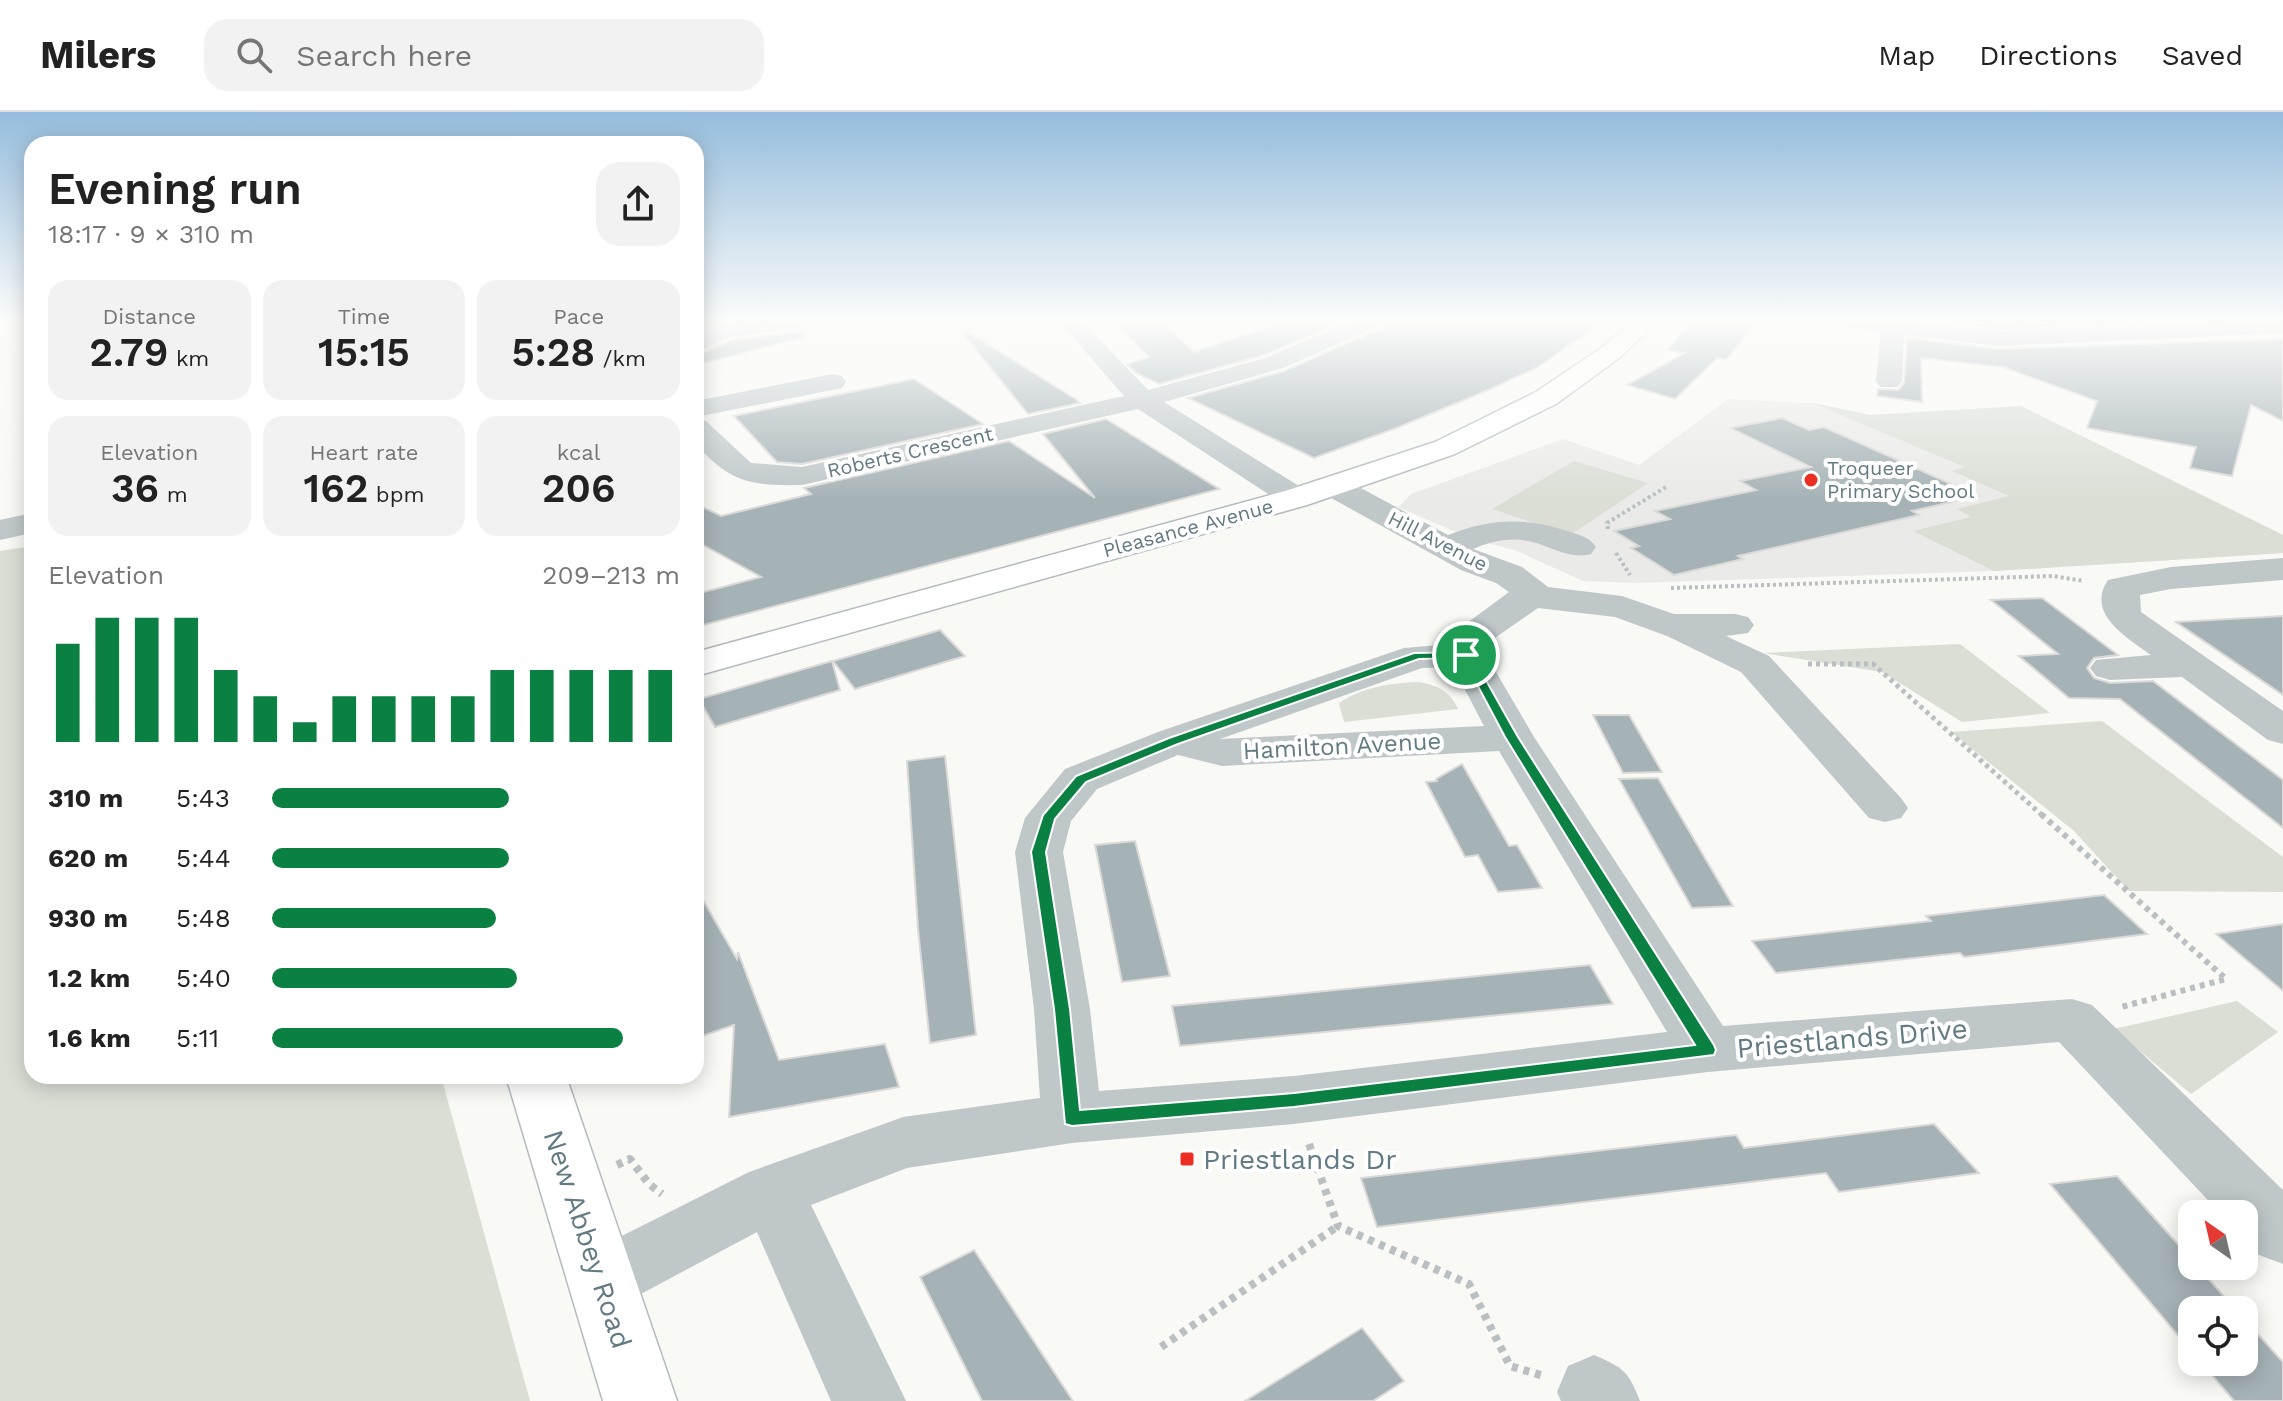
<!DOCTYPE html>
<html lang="en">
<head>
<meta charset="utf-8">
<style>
	body { margin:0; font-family:"Work Sans",sans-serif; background:#f2f2f2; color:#222; height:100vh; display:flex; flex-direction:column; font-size:30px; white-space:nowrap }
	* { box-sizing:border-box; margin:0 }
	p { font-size:26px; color:#767676 }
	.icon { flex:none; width:44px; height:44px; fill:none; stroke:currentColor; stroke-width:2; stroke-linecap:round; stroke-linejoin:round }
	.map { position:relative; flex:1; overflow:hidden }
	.drawer { position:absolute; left:24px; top:24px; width:680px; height:948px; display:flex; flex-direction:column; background:#fff; border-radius:24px; box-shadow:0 4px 20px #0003 }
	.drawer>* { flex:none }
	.needle { width:52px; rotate:326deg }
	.controls { position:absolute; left:2178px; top:1088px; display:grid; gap:16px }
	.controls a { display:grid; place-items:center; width:80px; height:80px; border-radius:16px; background:#fff; box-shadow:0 4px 20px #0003; font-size:40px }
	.pin { position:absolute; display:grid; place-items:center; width:68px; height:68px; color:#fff; margin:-34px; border:4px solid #fff; border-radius:50%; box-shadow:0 2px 8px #0007 }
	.round { display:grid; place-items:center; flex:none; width:84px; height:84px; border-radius:24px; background:#f2f2f2 }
	.headline { display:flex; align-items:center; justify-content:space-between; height:136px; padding:0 24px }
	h1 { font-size:44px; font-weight:600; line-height:60px }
	.stats { display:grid; grid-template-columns:repeat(3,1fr); gap:12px; height:136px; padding:8px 24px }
	.stats div { display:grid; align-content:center; border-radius:20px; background:#f2f2f2; text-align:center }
	.stats b { font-size:40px; font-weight:600 }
	.stats small { font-size:22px; font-weight:400 }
	.stats p { font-size:22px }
	.chart { height:224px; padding:16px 24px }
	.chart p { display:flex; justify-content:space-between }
	.chart svg { width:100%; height:144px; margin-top:8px; stroke:#0b8043; stroke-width:6 }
	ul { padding:0 24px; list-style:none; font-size:26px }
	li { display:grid; grid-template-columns:128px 96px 1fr; align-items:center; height:60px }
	li i { height:20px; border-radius:10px; background:#0b8043 }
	header { display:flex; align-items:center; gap:48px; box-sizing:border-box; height:112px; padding:0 40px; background:#fff; border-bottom:2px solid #e0e0e0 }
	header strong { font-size:38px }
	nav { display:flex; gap:44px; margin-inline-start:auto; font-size:28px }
	.search { width:560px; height:72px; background:#f2f2f2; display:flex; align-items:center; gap:20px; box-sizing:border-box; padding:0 28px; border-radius:24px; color:#767676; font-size:30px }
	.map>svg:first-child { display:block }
	.built { fill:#eaeae9 }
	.green { fill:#daded5 }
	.building { fill:#a6b3b6; stroke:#dbdad8; stroke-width:2 }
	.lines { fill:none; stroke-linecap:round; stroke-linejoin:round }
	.major-casing { stroke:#b3bbbe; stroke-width:3 }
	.path-far3 { stroke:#babfc1; stroke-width:4; stroke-dasharray:3 3; stroke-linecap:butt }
	.path-far2 { stroke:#babfc1; stroke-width:5; stroke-dasharray:4 4; stroke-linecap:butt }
	.path-far1 { stroke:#babfc1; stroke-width:6; stroke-dasharray:5 5; stroke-linecap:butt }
	.path { stroke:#babfc1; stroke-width:8; stroke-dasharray:6 6; stroke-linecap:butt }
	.minor { fill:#bfc7c9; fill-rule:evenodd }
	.major { fill:#fff; fill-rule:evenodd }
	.route { fill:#0b8043; stroke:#fff; stroke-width:2; fill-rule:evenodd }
	.poi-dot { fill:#ec2f23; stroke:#fff; stroke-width:3 }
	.labels { text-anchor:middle; stroke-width:8; stroke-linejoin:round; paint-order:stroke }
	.far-street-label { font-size:20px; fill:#627a83; stroke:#fff }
	.far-poi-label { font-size:20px; fill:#627a83; stroke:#fff; text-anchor:start }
	.street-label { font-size:24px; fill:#627a83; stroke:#fff }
	.near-street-label { font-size:28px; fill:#627a83; stroke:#fff }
	.near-poi-label { font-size:28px; fill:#627a83; stroke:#fff; text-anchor:start }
</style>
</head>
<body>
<header>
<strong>Milers</strong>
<div class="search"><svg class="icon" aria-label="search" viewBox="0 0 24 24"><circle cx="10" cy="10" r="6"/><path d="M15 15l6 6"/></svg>Search here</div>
<nav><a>Map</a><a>Directions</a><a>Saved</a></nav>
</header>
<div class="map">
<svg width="2283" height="1289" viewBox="0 0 2283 1289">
	<rect width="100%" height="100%" fill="#f9f9f6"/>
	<path class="built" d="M1728 287 1812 291 1871 303 2021 294 2283 423V441L1994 459 1635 471 1583 469 1517 439 1470 426 1398 395 1411 382 1563 327 1639 353Z"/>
	<g class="green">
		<path d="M1812 291 1871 303 2021 294 2283 423V441L1994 459 1913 419 1971 405 1957 397 2009 384 1952 359 1965 355Z"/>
		<path d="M1574 349 1648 371 1570 423 1492 397Z"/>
		<path d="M32 434V964H441L530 1289H0V439Z"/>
		<path d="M1960 532 2050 601 1962 610 1882 560 1763 541Z"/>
		<path d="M1419 570C1438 574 1449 578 1458 597L1344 610 1339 591C1363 575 1390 571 1419 570Z"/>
		<path d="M2102 609 2283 745V780L2129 779 2074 719 1951 620Z"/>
		<path d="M2237 889 2278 920 2191 982 2114 917Z"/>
	</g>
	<g class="building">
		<path d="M1113 208H1160L1194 240 1289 208H1347L1264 243 1159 272 1136 261 1127 252 1149 245Z"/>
		<path d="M1388 208H1605L1538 255 1493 276 1399 315 1314 346 1188 286 1284 259 1382 216Z"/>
		<path d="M1692 208H1758L1726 248 1717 246 1675 287 1627 273 1685 241 1667 238Z"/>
		<path d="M1917 208H2189L2193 209 1998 217Z"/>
		<path d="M967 219 1077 288 1080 291 1028 302 964 223Z"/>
		<path d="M793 220 805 221V225L696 253V244L731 228Z"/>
		<path d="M1907 226 1998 237 2283 227V309L2251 293 2232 364 2190 356 2196 335 2087 316 2097 289 2003 255 1921 246 1922 290 1877 284 1878 277 1898 278 1904 271Z"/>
		<path d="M914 267 983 312 802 352 777 350 734 304Z"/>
		<path d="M1782 306 1809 318 1824 315 1978 384 1912 399 1919 403 1738 444 1743 447 1674 463 1631 436 1639 434 1614 419 1670 407 1655 399 1756 378 1740 369 1811 355 1730 316Z"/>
		<path d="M1106 307 1219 377 696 515V482L761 465 696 429V392L721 404 811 382 804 376 1009 329 1095 386 1043 322Z"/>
		<path d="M2042 486 2118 543 2094 546 2087 556 2094 566 2110 571 2153 569 2283 668V716L2120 587 2069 586 2019 544 2058 542 1991 488Z"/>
		<path d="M2283 504V583L2176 510Z"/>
		<path d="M940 518 965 544 855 577 833 549Z"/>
		<path d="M832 549 840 578 715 615 699 587Z"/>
		<path d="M1593 603H1629L1662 660 1623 661Z"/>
		<path d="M945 644 976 923 930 931 918 817 907 649Z"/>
		<path d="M1462 652 1509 734 1517 733 1542 776 1498 780 1478 743 1465 745 1426 670 1437 669 1436 667Z"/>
		<path d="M1658 666 1733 794 1692 796 1619 667Z"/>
		<path d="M1135 729 1170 864 1122 870 1095 733Z"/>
		<path d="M696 776 737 847 738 840 779 948 885 932 899 975 729 1005 734 913 696 926Z"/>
		<path d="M2104 783 2147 822 1964 845 1960 841 1776 861 1752 829 1931 809 1926 804Z"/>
		<path d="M2283 812V879L2216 822Z"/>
		<path d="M1590 853 1613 892 1180 934 1172 894Z"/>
		<path d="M1934 1012 1979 1061 1839 1080 1826 1061 1377 1115 1361 1066 1736 1023 1744 1036Z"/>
		<path d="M2117 1064 2192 1148V1154H2197L2236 1198H2192V1240L2050 1072Z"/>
		<path d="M974 1138 1073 1289H982L920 1165Z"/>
		<path d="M2244 1207 2283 1250V1289H2234L2201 1250H2244Z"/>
		<path d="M1362 1216 1404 1269 1373 1289H1245Z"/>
	</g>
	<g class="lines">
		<defs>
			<g id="major">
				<path d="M1635 208H1660L1619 246 1556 292 1455 342 1307 393 696 564V540L1285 379 1435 330 1536 280 1601 236Z"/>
				<path d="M506 964H566L677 1289H603Z"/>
			</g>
		</defs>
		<use href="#major" class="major-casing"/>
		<g class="path-far3">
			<path d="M1608 417 1607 411 1666 375"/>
			<path d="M1616 441 1630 463"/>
			<path d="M1671 476 2053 464 2084 469"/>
		</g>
		<path class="path-far2" d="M1808 552H1873L2043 704"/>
		<path class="path-far1" d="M2041 702 2226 867 2121 895"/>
		<g class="path">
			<path d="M1309 1032 1338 1114 1469 1172 1510 1254 1544 1264"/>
			<path d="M617 1053 630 1047 649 1072 662 1082"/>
			<path d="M1161 1235 1338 1114"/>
		</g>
		<g class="minor">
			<path d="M758 208H820L816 213 808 215 730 225 696 241V224L716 214Z"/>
			<path d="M1058 208H1081L1148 278 1265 246 1354 208H1385L1381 213 1283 256 1164 290 1307 379 1312 386 1307 393 1296 396 1285 393 1138 297 802 373C752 374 730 371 696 332V307L706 309 751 351 802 355 1124 284Z"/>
			<path d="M1826 208H1895L1998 220 2283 208V221L1998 234 1904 223 1902 269 1898 275H1880L1876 269 1881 220 1829 213Z"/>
			<path d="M833 262 842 264 846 270 842 276 696 305V289Z"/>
			<path d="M1335 366 1346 368 1448 423C1488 407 1522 405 1564 418 1576 422 1589 424 1596 435L1591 442C1569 448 1551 434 1529 429 1510 425 1491 429 1473 437L1522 455 1548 475 1622 484 1674 502H1735L1748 505 1754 513 1748 521 1726 524 1769 544 1901 686 1908 696 1901 706 1885 710 1869 706 1741 560 1667 524 1615 505 1538 496 1492 528 1486 543 1534 625 1723 914 2072 887 2092 893 2283 1078V1152L2259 1143 2244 1127V1102H2221L2059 930 1708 960 1294 1012 1072 1031 907 1056 811 1093 906 1289H831L757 1120 624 1191 600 1201 576 1191 566 1169 576 1147 749 1060 881 1013 903 1005 1040 986 1034 897 1015 740 1025 706 1065 657 1158 620 1404 536 1452 532 1463 514 1509 480 1496 471 1461 458 1324 382 1319 375 1324 368ZM1453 555 1484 614 1220 627 1422 556ZM1499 639 1667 920 1294 964 1099 979 1090 897 1063 740 1071 709 1097 677 1178 643 1222 654Z"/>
			<path d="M32 401V421L0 428V408Z"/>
			<path d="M2283 446V468L2171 477 2140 483 2141 500 2283 599V632L2268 628 2182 565 2110 568 2096 564 2090 556 2096 548 2151 543C2128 526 2085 502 2108 468L2171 455Z"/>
			<path d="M1594 1243C1624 1256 1628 1259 1640 1289H1561L1557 1280 1568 1254Z"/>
		</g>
		<use href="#major" class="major"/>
	</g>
	<linearGradient id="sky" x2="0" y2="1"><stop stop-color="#94bcdc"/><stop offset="0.54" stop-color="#fcfcfb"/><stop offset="1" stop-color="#fcfcfb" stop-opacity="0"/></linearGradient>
	<rect width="2283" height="388" fill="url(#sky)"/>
	<path class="route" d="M1470 540 1518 625 1714 933 1716 938 1714 943 1294 995 1072 1014 1065 1012 1054 897 1031 740 1043 703 1076 664 1169 626 1414 541ZM1463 546 1505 625 1695 933 1294 981 1080 998 1070 897 1046 740 1055 707 1086 670 1178 632 1419 547Z"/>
	<g class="poi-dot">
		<circle cx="1811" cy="368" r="8"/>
		<rect x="1179" y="1039" width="16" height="16" rx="4"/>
	</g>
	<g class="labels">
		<g class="far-street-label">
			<text transform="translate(910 340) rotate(-13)" y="7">Roberts Crescent</text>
			<text transform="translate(1188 416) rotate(-15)" y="7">Pleasance Avenue</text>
			<text transform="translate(1438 429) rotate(27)" y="7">Hill Avenue</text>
		</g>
		<g class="far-poi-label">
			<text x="1827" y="363">Troqueer<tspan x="1827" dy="23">Primary School</tspan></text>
		</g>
		<g class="street-label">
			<text transform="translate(1342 634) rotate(-3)" y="8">Hamilton Avenue</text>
		</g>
		<g class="near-street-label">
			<text transform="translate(1852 926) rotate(-5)" y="10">Priestlands Drive</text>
			<text transform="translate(588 1127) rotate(72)" y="10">New Abbey Road</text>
		</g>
		<g class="near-poi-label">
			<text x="1203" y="1057">Priestlands Dr</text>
		</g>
	</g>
</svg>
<div class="controls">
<a><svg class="needle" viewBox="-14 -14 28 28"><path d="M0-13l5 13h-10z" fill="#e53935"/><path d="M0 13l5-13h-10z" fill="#767676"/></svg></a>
<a><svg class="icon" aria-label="locate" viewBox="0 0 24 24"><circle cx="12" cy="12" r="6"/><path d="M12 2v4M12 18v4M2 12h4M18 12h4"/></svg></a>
</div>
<div class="pin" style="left:1466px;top:543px;background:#1e9e55"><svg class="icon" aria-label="arrive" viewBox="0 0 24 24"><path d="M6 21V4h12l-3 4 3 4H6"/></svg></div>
<section class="drawer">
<div class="headline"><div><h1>Evening run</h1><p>18:17 · 9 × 310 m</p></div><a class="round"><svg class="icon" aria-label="share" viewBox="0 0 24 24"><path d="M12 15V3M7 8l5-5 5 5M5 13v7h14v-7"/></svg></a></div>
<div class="stats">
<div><p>Distance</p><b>2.79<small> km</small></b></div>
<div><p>Time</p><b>15:15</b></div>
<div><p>Pace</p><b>5:28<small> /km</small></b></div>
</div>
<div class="stats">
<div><p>Elevation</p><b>36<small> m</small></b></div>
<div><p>Heart rate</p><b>162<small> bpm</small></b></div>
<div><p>kcal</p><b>206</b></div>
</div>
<div class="chart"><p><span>Elevation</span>209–213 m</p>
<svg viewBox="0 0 160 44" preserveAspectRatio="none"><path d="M5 44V14M15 44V6M25 44V6M35 44V6M45 44V22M55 44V30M65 44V38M75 44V30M85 44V30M95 44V30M105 44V30M115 44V22M125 44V22M135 44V22M145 44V22M155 44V22"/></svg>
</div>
<ul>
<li><b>310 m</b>5:43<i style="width:58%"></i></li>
<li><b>620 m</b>5:44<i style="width:58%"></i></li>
<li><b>930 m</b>5:48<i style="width:55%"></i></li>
<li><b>1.2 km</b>5:40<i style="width:60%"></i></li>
<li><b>1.6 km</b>5:11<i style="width:86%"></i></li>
</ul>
</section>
</div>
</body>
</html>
